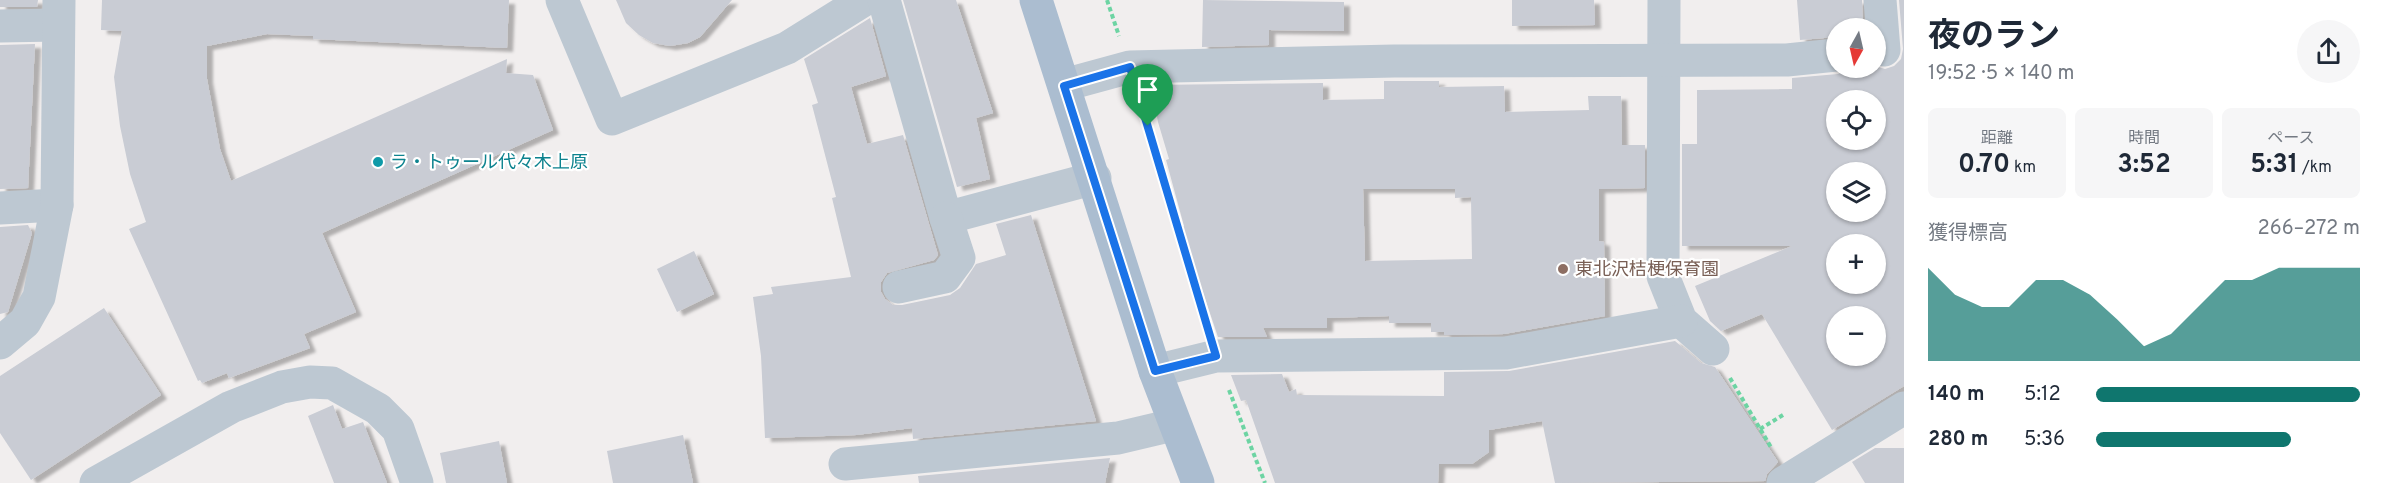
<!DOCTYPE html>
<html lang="ja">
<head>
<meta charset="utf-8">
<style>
	body { margin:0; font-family:Overpass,"Noto Sans JP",sans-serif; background:#f6f6f7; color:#1f2937; height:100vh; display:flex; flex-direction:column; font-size:22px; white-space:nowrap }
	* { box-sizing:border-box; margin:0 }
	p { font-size:20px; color:#747a83 }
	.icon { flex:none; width:33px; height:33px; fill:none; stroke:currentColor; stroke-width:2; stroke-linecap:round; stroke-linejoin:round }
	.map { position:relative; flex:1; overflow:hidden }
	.side { display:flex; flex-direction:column; background:#fff; width:480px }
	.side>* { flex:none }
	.needle { width:39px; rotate:188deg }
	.controls { position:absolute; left:1826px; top:18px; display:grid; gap:12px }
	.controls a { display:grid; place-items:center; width:60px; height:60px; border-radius:50%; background:#fff; box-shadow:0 2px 4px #0004; font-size:30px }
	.pin { position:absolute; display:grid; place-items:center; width:51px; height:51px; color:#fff; margin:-62px -26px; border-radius:50% 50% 50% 0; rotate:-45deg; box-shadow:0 0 6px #0007 }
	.pin .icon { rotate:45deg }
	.round { display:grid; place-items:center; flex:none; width:63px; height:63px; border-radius:32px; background:#f6f6f7 }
	.head { display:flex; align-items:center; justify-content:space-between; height:102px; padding:0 24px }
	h1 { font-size:33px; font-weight:700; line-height:45px }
	.stats { display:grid; grid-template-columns:repeat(3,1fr); gap:9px; height:102px; padding:6px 24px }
	.stats div { display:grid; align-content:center; border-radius:9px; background:#f6f6f7; text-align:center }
	.stats b { font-size:26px; font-weight:700 }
	.stats small { font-size:16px; font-weight:400 }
	.stats p { font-size:16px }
	.chart { height:168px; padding:12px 24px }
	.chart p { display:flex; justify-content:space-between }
	.chart svg { width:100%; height:108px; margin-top:6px; fill:#0f766e; opacity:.7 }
	ul { padding:0 24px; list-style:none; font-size:20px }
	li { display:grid; grid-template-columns:96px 72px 1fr; align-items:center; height:45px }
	li i { height:15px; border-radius:8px; background:#0f766e }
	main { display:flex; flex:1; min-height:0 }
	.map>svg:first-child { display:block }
	.building { fill:#c9ccd4; fill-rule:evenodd; filter:url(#shadow) }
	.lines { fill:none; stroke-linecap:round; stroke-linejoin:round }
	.path { stroke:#6dd4a3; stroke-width:4; stroke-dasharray:4.5 3; stroke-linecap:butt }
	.minor { stroke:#bdc8d2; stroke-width:33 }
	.major { stroke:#abbdd0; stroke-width:33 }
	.route-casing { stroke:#fff; stroke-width:12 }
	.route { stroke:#1a73e8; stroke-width:8 }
	.culture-dot { fill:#0f9aa8; stroke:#fff; stroke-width:2 }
	.education-dot { fill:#8d6e63; stroke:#fff; stroke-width:2 }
	.labels { text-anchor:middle; stroke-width:4.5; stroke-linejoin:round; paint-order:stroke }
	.culture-label { font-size:18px; fill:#0d838f; stroke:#fff; text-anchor:start }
	.education-label { font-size:18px; fill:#785e54; stroke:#fff; text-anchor:start }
</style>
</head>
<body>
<main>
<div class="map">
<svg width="1904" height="483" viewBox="0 0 1904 483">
	<defs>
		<filter id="shadow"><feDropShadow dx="6" dy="4" stdDeviation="1.5" flood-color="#0004"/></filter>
	</defs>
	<rect width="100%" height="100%" fill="#f1eeee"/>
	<g class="building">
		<path d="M0 0H38L37 7H0Z"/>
		<path d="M102 0H509L507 48 313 39V36L267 34 207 46V79L220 149 231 181 507 59 506 73 533 75 553 130 322 233 356 312 304 334 310 348 229 378 227 373 202 383 200 380 198 381 129 229 146 222 130 174 120 126 114 77 122 31 101 30Z"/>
		<path d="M616 0H732L700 37 688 43 670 46 653 43 639 35 626 23Z"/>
		<path d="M903 0H956L993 113 976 118 990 179 957 187Z"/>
		<path d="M1203 0 1344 2V31L1269 30V45L1202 47Z"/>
		<path d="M1512 0H1594L1595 25 1512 26Z"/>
		<path d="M1797 0H1862L1863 28H1836V37L1800 40Z"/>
		<path d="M1899 0H1904V386L1832 430 1762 314 1721 331 1710 321 1695 286 1792 246H1682V144H1697V90L1792 89V78L1838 74 1849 68 1875 66 1885 69 1894 66 1901 59 1903 49ZM1836 100H1875V140H1836ZM1836 172H1875V212H1836ZM1836 244H1875V284H1836ZM1836 316H1875V356H1836Z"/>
		<path d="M870 18 886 76 851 87 867 144 903 135 938 255 934 260 887 273 881 282V292L885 299 893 305H902L950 295 960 288 976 264 1006 255 996 224 1031 215 1096 421 913 439 912 428 856 435 765 438 761 356 753 297 773 294 771 287 851 277 832 198 836 197 812 105 818 103 804 59Z"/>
		<path d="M35 44 28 188 0 189V45Z"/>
		<path d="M1384 81H1439V87L1504 86 1505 112 1589 110 1588 96H1621L1622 145H1645V188L1599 189V241L1604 242 1605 316 1504 334 1444 335V332H1431V323H1389V316L1327 318V328H1263L1267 337H1218L1181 227 1184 226 1166 160 1169 159 1158 122 1151 85 1323 83V100L1384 99ZM1363 189H1455V198L1471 197 1472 259 1365 261Z"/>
		<path d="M28 225 32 233 8 312 0 314V227Z"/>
		<path d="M694 251 714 294 677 312 657 269Z"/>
		<path d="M104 308 161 395 31 480 0 433V376Z"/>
		<path d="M1675 341 1701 363 1715 367 1778 462 1767 474 1765 481 1555 483 1542 421 1489 430V452L1472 464H1439L1438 483H1275L1246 400 1241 401 1231 375 1282 374 1289 392 1296 389 1297 395 1444 396V372L1509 371Z"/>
		<path d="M333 405 342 429 363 422 387 483H334L308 416Z"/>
		<path d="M683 435 693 483H613L607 451Z"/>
		<path d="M499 441 507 483H446L440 453Z"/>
		<path d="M1875 448H1904V483H1865L1852 462Z"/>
		<path d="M1110 458 1105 483H919L918 476Z"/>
	</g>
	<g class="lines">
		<g class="path">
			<path d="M1107 0 1119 36"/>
			<path d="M1140 101 1206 323"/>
			<path d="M1730 378 1772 449"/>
			<path d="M1229 390 1265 483"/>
			<path d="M1760 429 1783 415"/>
		</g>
		<g class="minor">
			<path d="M562 0 612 119 787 48 864 0"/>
			<path d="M884 0 946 218 1095 178"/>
			<path d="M1664 0 1663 276 1681 321 1713 349"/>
			<path d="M1880 0 1884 50"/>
			<path d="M0 26 58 25"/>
			<path d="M1064 85 1130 67 1394 61 1787 60 1836 55"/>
			<path d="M0 208 57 205"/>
			<path d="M899 287 945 277 959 258 946 218"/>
			<path d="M0 343 25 322 39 297 57 205 59 0"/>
			<path d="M1155 371 1216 356 1506 353 1681 321"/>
			<path d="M845 464 1118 438 1173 425"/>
			<path d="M96 483 231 407 282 387 310 382 332 383 378 409 398 429 417 483"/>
			<path d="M1783 483 1904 408"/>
		</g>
		<path class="major" d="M1036 0 1155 371 1198 483"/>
	</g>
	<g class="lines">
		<defs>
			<path id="route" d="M1130 67 1216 356 1155 371 1064 86Z"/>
		</defs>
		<use href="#route" class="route-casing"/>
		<use href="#route" class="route"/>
	</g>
	<circle class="culture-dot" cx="378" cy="162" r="6"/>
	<circle class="education-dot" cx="1563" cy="269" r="6"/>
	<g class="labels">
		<g class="culture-label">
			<text x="390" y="168">ラ・トゥール代々木上原</text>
		</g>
		<g class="education-label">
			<text x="1575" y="275">東北沢桔梗保育園</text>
		</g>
	</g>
</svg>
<div class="controls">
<a><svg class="needle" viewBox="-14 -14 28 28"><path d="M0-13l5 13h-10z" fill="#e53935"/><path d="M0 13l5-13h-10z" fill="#747a83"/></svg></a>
<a><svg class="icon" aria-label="locate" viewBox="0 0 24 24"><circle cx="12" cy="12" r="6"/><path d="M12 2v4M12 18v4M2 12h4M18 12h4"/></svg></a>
<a><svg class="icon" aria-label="layers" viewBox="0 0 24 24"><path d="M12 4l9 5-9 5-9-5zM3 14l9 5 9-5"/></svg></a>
<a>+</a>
<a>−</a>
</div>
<div class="pin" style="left:1148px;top:126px;background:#1e9e55"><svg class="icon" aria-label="arrive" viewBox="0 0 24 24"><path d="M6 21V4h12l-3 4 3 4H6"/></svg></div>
</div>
<section class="side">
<div class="head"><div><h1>夜のラン</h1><p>19:52 · 5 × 140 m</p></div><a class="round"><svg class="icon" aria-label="share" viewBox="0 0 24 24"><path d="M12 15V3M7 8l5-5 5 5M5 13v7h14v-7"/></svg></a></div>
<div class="stats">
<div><p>距離</p><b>0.70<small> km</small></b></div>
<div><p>時間</p><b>3:52</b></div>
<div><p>ペース</p><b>5:31<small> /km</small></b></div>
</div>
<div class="chart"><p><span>獲得標高</span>266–272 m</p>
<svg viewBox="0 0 160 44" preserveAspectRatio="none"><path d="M0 44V6L10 17L20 22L30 22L40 11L50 11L60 17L70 27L80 38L90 33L100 22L110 11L120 11L130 6L140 6L150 6L160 6V44z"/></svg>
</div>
<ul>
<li><b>140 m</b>5:12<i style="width:100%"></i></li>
<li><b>280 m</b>5:36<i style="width:74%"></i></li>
</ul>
</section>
</main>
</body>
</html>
